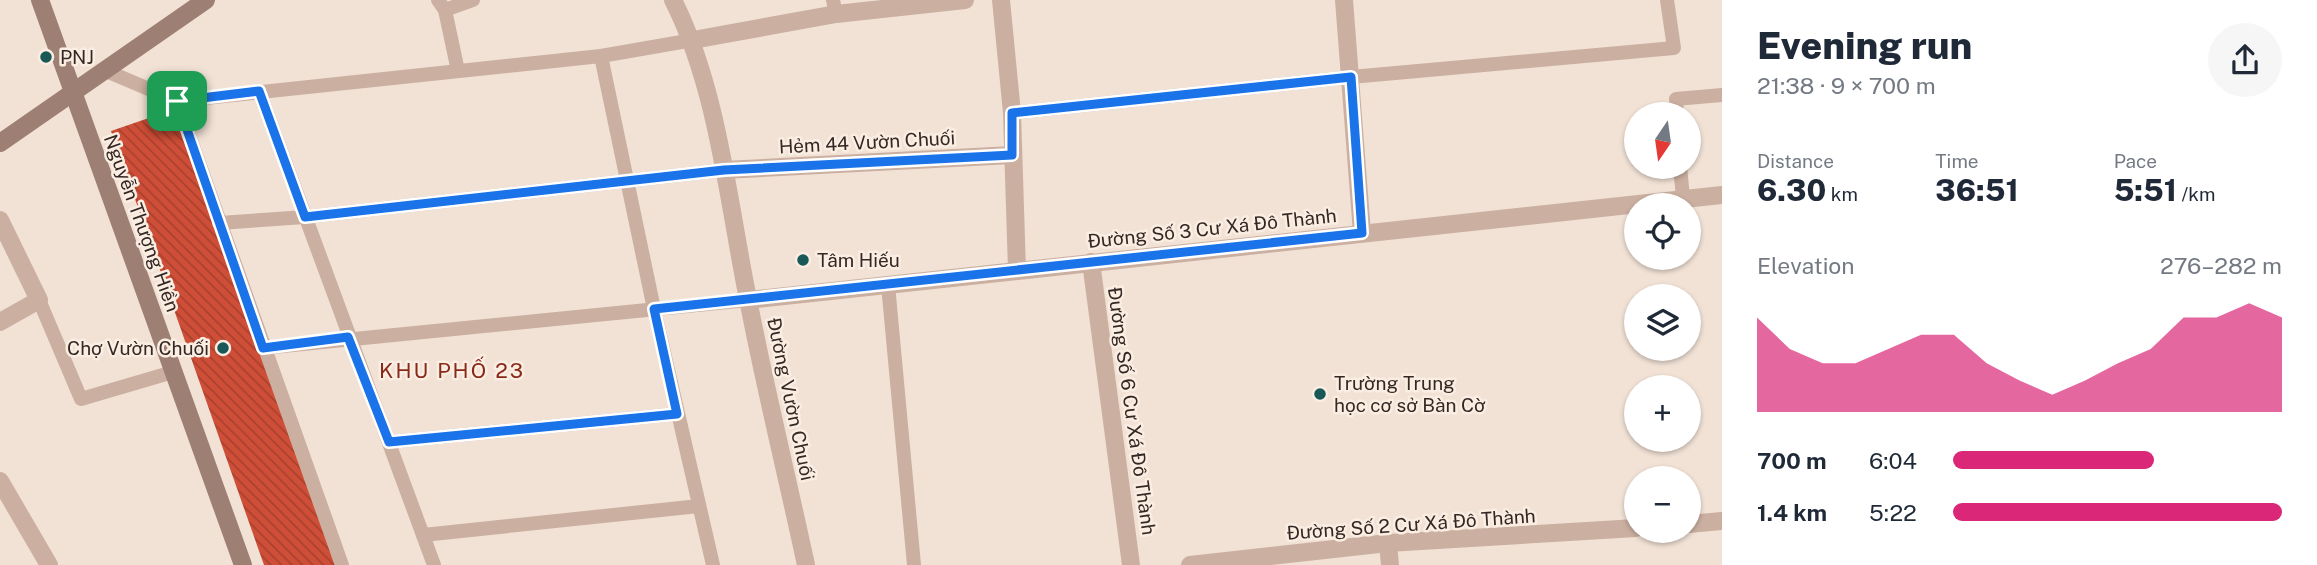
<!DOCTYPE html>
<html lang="en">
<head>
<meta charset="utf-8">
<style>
	body { margin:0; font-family:"Public Sans",sans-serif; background:#f6f6f7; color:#1f2937; height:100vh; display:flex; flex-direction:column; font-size:26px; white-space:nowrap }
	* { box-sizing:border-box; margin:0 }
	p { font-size:23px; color:#747a83 }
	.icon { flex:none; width:38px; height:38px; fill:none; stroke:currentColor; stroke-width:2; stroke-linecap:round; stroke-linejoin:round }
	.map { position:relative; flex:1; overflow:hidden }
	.panel { display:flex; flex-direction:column; background:#fff; width:595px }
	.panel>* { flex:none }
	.needle { width:46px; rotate:193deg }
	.buttons { position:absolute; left:1624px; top:102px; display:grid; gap:14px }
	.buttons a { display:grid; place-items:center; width:77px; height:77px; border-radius:50%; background:#fff; box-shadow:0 2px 5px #0004; font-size:35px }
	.pin { position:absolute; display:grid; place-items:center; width:60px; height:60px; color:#fff; margin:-30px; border-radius:14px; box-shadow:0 4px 10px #0006 }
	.round { display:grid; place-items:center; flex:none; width:74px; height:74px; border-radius:37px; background:#f6f6f7 }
	.summary { display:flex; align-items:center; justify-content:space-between; height:119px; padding:0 35px }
	h1 { font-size:38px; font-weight:800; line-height:52px }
	.metrics { display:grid; grid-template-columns:repeat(3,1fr); gap:10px; height:119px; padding:7px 35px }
	.metrics div { display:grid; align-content:center }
	.metrics b { font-size:30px; font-weight:800 }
	.metrics small { font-size:19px; font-weight:400 }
	.metrics p { font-size:19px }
	.chart { height:196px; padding:14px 35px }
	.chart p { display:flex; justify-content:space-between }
	.chart svg { width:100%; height:126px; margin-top:7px; fill:#db2777; opacity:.7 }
	ul { padding:0 35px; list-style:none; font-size:23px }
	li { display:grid; grid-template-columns:112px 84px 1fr; align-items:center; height:52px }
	li i { height:18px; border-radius:9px; background:#db2777 }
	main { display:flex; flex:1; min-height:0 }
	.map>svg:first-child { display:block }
	.building { fill:url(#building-back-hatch) }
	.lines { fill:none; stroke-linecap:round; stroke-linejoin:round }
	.lane { stroke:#cbb0a1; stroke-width:14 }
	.street { stroke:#cbb0a1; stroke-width:18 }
	.secondary { stroke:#9e7f73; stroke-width:18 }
	.route-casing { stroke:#fff; stroke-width:14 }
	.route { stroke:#1a73e8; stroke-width:9 }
	.poi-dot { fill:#185857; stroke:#faede2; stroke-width:2.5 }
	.labels { text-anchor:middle; stroke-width:5; stroke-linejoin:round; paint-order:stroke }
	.poi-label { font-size:19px; fill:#352824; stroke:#faede2; text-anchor:start }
	.street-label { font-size:19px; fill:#352824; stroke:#faede2 }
	.neighbourhood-label { font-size:21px; letter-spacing:2px; fill:#892918; stroke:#faede2 }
</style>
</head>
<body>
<main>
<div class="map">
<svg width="1722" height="565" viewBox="0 0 1722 565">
	<defs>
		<pattern id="building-back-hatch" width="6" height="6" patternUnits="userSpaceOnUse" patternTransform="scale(1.75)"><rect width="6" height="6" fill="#cf4e37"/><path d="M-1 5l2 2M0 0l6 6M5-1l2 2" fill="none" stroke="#a9412e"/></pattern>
	</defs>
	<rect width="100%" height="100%" fill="#f2e2d6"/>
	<path class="building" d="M175 109 335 565H264L111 131Z"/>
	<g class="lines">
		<g class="lane">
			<path d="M438 0 445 10 458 71"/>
			<path d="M833 0 836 14"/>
			<path d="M445 10 473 0"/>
			<path d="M601 56 654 309 713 565"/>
			<path d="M104 70 177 101 601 56 693 40"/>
			<path d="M259 91 434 565"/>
			<path d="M177 101 342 565"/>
			<path d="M1012 113 1351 77 1674 48 1667 0"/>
			<path d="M1677 114 1676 99 1722 95"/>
			<path d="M1680 166 1683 198"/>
			<path d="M219 223 305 217 724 170"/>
			<path d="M888 285 914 565"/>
			<path d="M39 300 81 399 173 372"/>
			<path d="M263 348 748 300"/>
			<path d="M389 442 677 414"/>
			<path d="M423 535 699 506"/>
		</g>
		<g class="street">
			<path d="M673 0C718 89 728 201 748 299 765 388 787 476 806 565"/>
			<path d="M1001 0 1012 113 1017 270"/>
			<path d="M1344 0 1362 233"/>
			<path d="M693 40 836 14 965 0"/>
			<path d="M724 170 1012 155"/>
			<path d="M0 220 39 300 0 322"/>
			<path d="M1091 262 1131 565"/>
			<path d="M748 300 1722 195"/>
			<path d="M0 481 49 565"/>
			<path d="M1689 524 1722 521"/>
			<path d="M1388 543 1390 565"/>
			<path d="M1190 565 1388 543 1636 528"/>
		</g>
		<g class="secondary">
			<path d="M40 0 243 565"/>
			<path d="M0 143 206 0"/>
		</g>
	</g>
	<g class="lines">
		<defs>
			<path id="route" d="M1351 77 1362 233 654 309 677 414 389 442 348 337 263 348 177 101 259 91 305 217 724 170 1012 155V113Z"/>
		</defs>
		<use href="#route" class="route-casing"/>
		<use href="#route" class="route"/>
	</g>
	<g class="poi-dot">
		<circle cx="46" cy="57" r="7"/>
		<circle cx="803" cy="260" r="7"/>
		<circle cx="223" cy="348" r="7"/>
		<circle cx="1320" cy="394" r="7"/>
	</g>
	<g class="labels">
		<g class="poi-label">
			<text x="60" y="64">PNJ</text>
			<text x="817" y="267">Tâm Hiếu</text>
			<text x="209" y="355" text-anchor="end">Chợ Vườn Chuối</text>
			<text x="1334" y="390">Trường Trung<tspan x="1334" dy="22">học cơ sở Bàn Cờ</tspan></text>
		</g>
		<g class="street-label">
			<text transform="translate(867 142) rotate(-3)" y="7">Hẻm 44 Vườn Chuối</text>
			<text transform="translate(142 223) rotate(70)" y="7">Nguyễn Thượng Hiền</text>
			<text transform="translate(1212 228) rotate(-6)" y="7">Ðường Số 3 Cư Xá Đô Thành</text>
			<text transform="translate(791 399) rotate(78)" y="7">Đường Vườn Chuối</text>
			<text transform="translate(1132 411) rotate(82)" y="7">Đường Số 6 Cư Xá Đô Thành</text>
			<text transform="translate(1411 524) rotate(-4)" y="7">Ðường Số 2 Cư Xá Đô Thành</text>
		</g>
		<g class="neighbourhood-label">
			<text x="452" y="378">KHU PHỐ 23</text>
		</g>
	</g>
</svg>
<div class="buttons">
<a><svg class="needle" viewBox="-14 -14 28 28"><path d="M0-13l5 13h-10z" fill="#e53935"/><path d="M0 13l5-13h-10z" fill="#747a83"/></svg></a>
<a><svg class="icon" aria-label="locate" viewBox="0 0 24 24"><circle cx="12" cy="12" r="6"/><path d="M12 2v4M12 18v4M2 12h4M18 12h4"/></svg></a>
<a><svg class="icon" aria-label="layers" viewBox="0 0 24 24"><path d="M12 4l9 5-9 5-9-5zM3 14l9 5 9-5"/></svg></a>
<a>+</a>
<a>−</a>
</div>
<div class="pin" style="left:177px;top:101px;background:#1e9e55"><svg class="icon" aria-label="arrive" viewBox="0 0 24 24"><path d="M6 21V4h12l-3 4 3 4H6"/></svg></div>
</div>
<section class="panel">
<div class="summary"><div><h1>Evening run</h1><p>21:38 · 9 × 700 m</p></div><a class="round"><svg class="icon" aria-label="share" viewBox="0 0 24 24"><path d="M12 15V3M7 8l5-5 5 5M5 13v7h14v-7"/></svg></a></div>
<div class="metrics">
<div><p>Distance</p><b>6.30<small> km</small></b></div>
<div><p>Time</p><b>36:51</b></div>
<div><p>Pace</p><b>5:51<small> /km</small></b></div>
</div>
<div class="chart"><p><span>Elevation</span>276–282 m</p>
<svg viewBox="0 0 160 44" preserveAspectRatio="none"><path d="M0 44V11L10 22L20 27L30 27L40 22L50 17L60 17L70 27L80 33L90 38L100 33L110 27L120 22L130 11L140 11L150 6L160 11V44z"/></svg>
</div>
<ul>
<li><b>700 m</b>6:04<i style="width:61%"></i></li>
<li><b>1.4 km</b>5:22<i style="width:100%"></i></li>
</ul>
</section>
</main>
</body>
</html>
